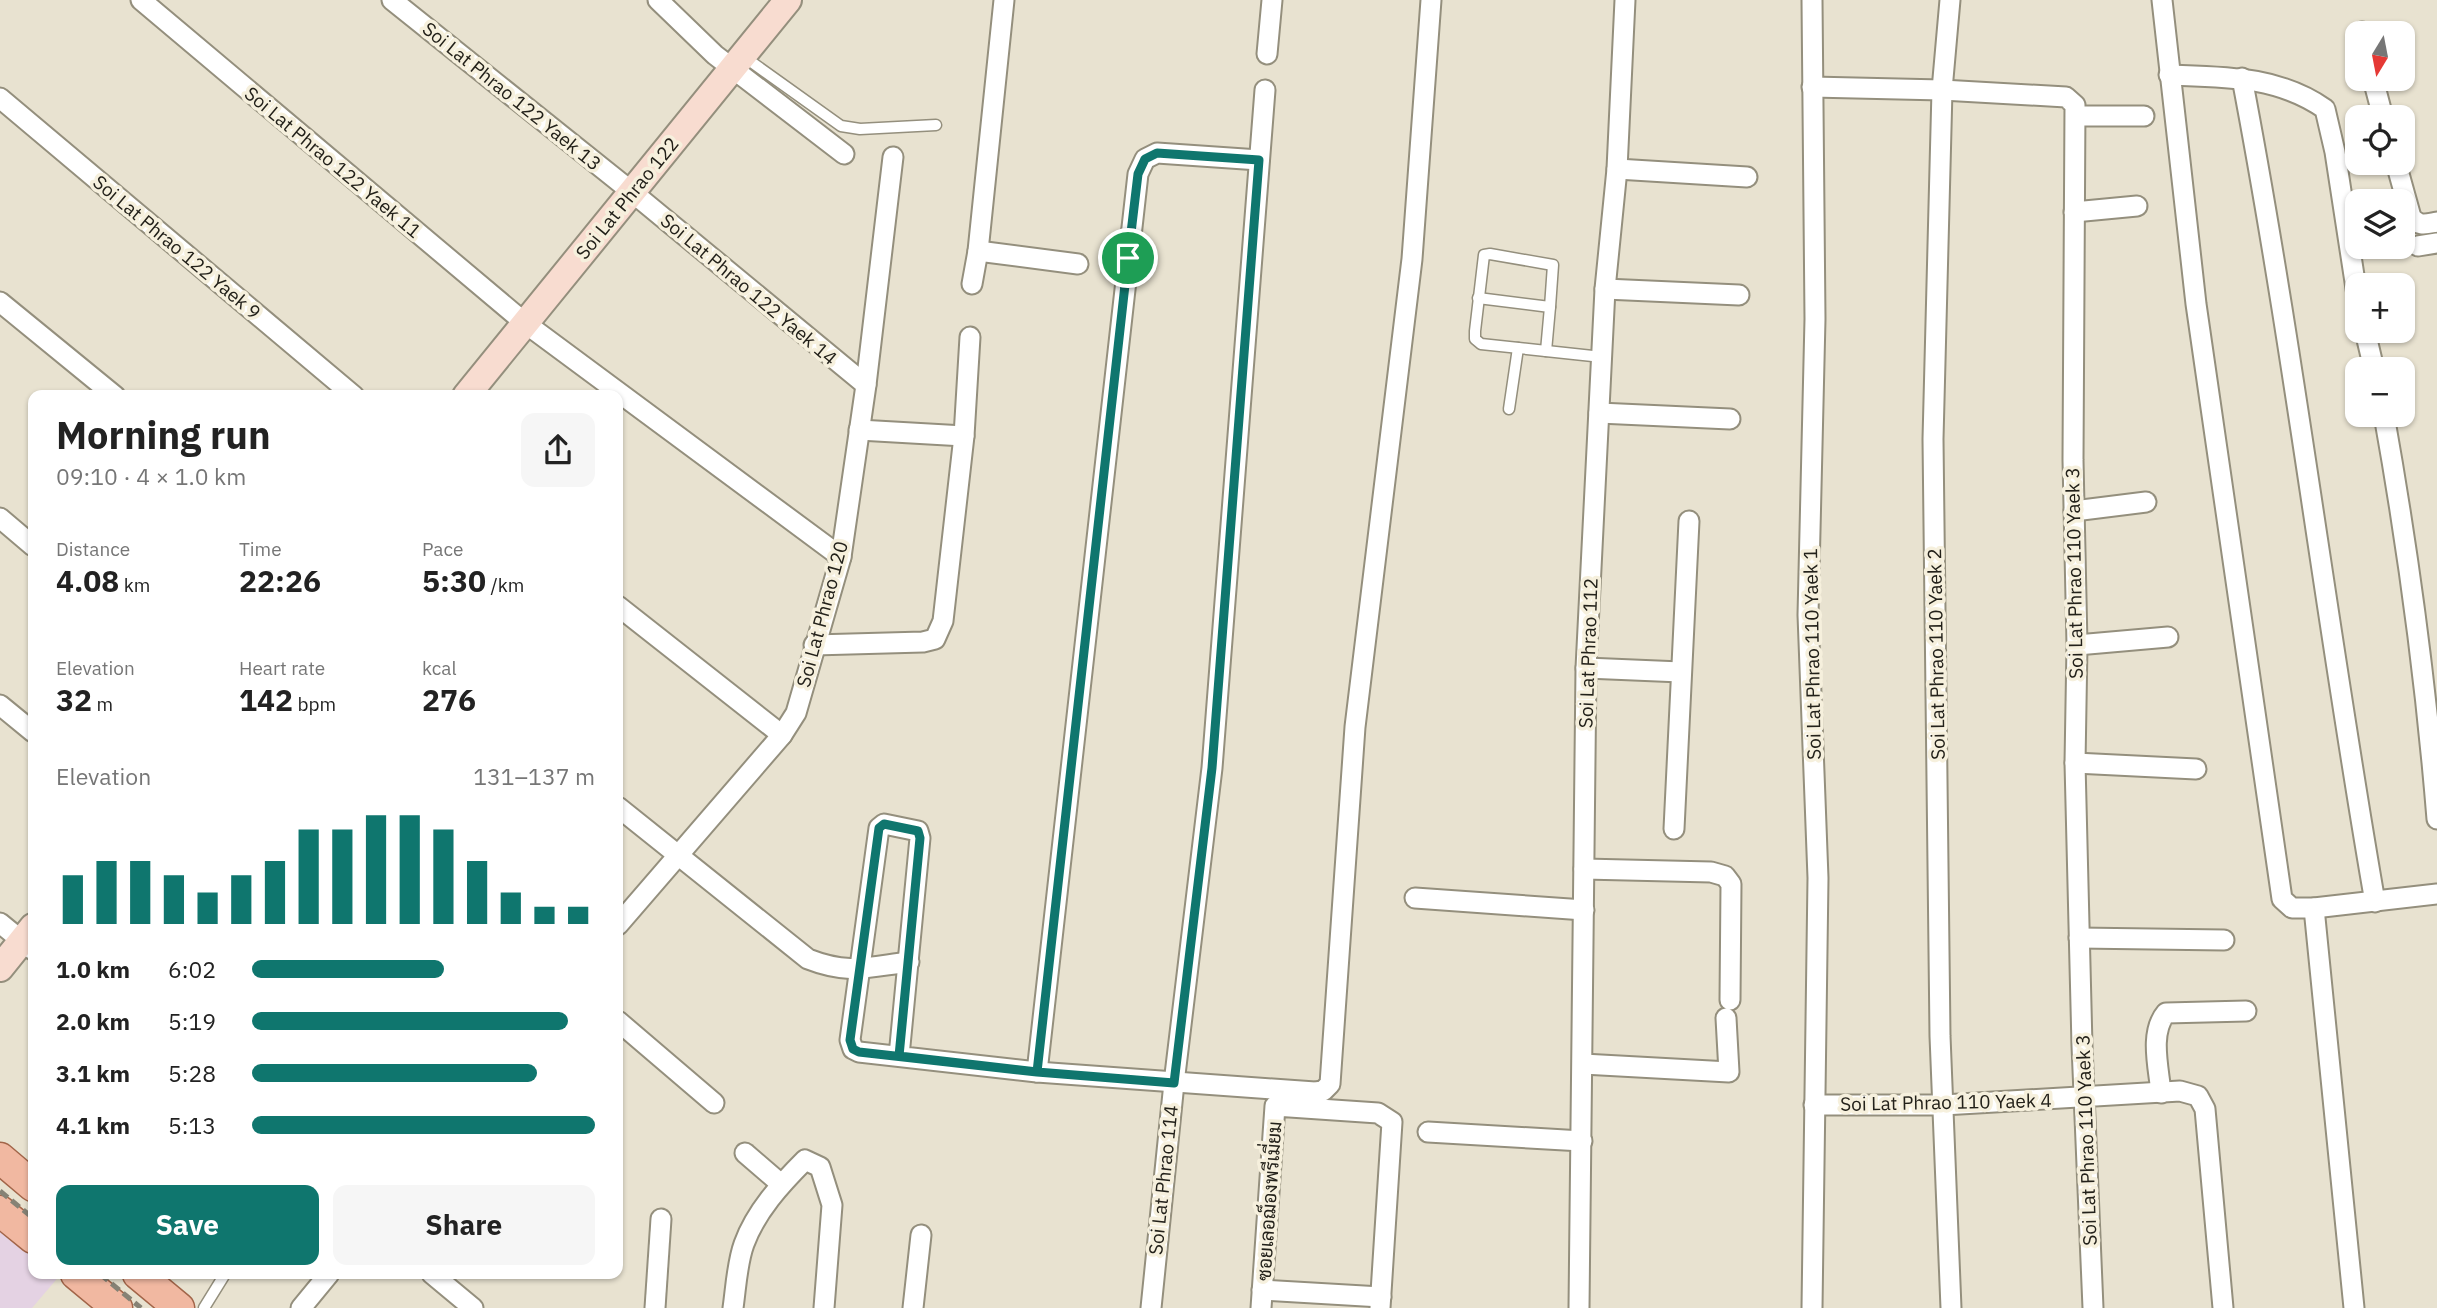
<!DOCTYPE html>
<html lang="en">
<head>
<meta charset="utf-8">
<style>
	body { margin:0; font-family:"IBM Plex Sans",Sarabun,sans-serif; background:#f6f6f6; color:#222; height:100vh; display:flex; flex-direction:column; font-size:26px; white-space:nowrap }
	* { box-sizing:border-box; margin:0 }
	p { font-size:23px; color:#767676 }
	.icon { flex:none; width:38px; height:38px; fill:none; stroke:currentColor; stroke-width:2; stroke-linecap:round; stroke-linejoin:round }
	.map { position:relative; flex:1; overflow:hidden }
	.panel { position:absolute; left:28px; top:390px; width:595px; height:889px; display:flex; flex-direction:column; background:#fff; border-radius:14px; box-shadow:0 2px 5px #0004 }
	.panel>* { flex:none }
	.needle { width:46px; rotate:190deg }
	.buttons { position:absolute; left:2345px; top:21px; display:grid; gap:14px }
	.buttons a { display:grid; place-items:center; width:70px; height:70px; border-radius:14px; background:#fff; box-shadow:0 2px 5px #0004; font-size:35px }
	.pin { position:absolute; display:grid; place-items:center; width:60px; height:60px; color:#fff; margin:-30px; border:4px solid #fff; border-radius:50%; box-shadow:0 2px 7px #0007 }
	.round { display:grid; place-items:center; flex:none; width:74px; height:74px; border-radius:14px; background:#f6f6f6 }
	.head { display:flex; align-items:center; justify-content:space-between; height:119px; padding:0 28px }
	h1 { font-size:38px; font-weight:700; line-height:52px }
	.stats { display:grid; grid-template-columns:repeat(3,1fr); gap:10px; height:119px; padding:7px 28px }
	.stats div { display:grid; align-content:center }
	.stats b { font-size:30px; font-weight:700 }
	.stats small { font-size:19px; font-weight:400 }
	.stats p { font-size:19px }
	.chart { height:196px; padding:14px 28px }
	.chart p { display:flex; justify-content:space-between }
	.chart svg { width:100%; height:126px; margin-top:7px; stroke:#0f766e; stroke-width:6 }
	.button { display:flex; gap:14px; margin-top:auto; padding:14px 28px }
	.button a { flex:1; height:80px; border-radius:14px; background:#0f766e; color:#fff; font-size:28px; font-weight:700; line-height:80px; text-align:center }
	.button a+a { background:#f6f6f6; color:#222 }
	ul { padding:0 28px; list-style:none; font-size:23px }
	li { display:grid; grid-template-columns:112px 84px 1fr; align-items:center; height:52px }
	li i { height:18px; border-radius:9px; background:#0f766e }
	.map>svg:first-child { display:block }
	.medical { fill:#e4d2e3 }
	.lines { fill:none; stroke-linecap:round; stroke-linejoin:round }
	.lane-casing { stroke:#948f7d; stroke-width:13 }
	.street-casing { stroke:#948f7d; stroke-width:23 }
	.secondary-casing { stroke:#948f7d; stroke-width:30 }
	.primary-casing { stroke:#a26549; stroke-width:33 }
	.lane { stroke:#fff; stroke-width:10 }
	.street { stroke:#fff; stroke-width:19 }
	.secondary { stroke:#f8dcd0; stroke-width:26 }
	.primary { stroke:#f1b8a1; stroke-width:30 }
	.rail { stroke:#868275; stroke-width:5; stroke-dasharray:10 5; stroke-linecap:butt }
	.route-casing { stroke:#fff; stroke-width:14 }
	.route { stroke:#0f766e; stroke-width:9 }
	.labels { text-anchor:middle; stroke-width:7; stroke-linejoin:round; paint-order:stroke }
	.street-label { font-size:19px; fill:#23211a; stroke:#f6f0dd }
</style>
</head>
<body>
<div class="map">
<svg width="2437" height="1308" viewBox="0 0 2437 1308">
	<rect width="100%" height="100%" fill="#e8e2d0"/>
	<path class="medical" d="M0 1221 33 1248V1274H61L32 1308H0Z"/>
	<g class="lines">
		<defs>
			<g id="lane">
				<path d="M743 56 841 126 860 129 936 125"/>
				<path d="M1478 298 1550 307 1546 351"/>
				<path d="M1550 307 1553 265 1490 254 1484 255 1475 331V339L1481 344 1602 357"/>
				<path d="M1509 409 1518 348"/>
				<path d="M204 1308 225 1274"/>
			</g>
			<g id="street">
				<path d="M141 0 525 323 841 557"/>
				<path d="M392 0 632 192 866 385"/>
				<path d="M658 0 715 55 844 154"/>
				<path d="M1950 0 1942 90 1933 439 1940 1036 1951 1308"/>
				<path d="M2162 0 2196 304 2282 899 2292 908H2314L2437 894"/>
				<path d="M2362 32V33"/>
				<path d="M1267 54 1272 0"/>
				<path d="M2169 75C2225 77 2278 76 2325 109L2335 152 2357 295"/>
				<path d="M2242 78C2294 351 2327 628 2375 902"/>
				<path d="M2373 79 2383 117"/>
				<path d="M1812 87 1942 90 2066 97 2075 105 2073 460 2077 645 2075 763 2082 1046 2093 1308"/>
				<path d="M0 98 354 396"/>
				<path d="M2076 116H2144"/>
				<path d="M2396 163 2411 217C2419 227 2426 224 2437 222"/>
				<path d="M1617 169 1747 177"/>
				<path d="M2074 212 2137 206"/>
				<path d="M2418 246 2437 243"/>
				<path d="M978 251 1078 264"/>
				<path d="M972 284 978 251 1004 0"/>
				<path d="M1605 289 1739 295"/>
				<path d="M0 302 115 396"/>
				<path d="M2365 331 2374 369"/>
				<path d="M1599 413 1730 419"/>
				<path d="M2384 415C2408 549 2426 683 2437 819"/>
				<path d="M859 430 964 436"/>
				<path d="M2074 511 2146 502"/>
				<path d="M0 518 33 546"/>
				<path d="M618 606 782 735"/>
				<path d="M814 645 923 642 935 639 943 621 964 436 970 337"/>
				<path d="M2077 645 2168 637"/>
				<path d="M1586 668 1681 672"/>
				<path d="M0 705 33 732"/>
				<path d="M2075 763 2196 769"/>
				<path d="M618 807 808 959C849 975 868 967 909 962"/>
				<path d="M1674 829 1689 521"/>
				<path d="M1584 869 1711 872 1725 876 1731 884 1730 1000"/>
				<path d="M1415 898 1584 910"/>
				<path d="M2314 908 2354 1308"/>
				<path d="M0 923 33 950"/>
				<path d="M618 925 782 735 796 713 841 557 866 385 893 157"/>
				<path d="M2079 938 2224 940"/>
				<path d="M618 1021 714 1103"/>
				<path d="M899 1056 920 838 918 831 884 824 879 828 850 1040 853 1049 859 1052 1037 1072 1315 1092 1323 1091 1330 1084 1355 727 1412 259 1431 0"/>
				<path d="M1583 1064 1729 1072 1726 1018"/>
				<path d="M1037 1072 1138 174 1145 159 1157 153 1259 160"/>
				<path d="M2161 1093C2159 1069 2149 1033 2166 1013L2246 1011"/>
				<path d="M1814 1105H1943L2180 1091 2198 1096 2205 1109 2223 1308"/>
				<path d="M1428 1132 1582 1141"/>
				<path d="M745 1153 781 1184"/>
				<path d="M432 1274 473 1308"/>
				<path d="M1262 1290 1381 1297"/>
				<path d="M301 1308 329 1274"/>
				<path d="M655 1308 661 1219"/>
				<path d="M733 1308C736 1287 737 1263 744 1244 756 1211 781 1184 805 1160L820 1167 832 1205 824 1308"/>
				<path d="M913 1308 921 1235"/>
				<path d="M1151 1308 1174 1083 1212 768 1265 90"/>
				<path d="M1261 1308 1275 1106 1378 1113 1392 1122 1380 1308"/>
				<path d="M1579 1308 1586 668 1605 289 1617 169 1625 0"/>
				<path d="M1812 1308 1818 878 1808 615 1815 319 1812 0"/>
			</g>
			<g id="secondary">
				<path d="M466 396 788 0"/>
				<path d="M0 968 33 927"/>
			</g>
			<g id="primary">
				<path d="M0 1158 33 1186"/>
				<path d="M0 1211 33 1238"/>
				<path d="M76 1274 117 1308"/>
				<path d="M138 1274 179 1308"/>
			</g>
		</defs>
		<use href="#lane" class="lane-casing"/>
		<use href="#street" class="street-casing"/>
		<use href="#secondary" class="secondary-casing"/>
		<use href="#primary" class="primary-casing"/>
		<use href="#lane" class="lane"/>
		<use href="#street" class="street"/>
		<use href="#secondary" class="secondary"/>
		<use href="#primary" class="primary"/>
		<g class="rail">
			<path d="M0 1191 33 1218"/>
			<path d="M100 1274 141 1308"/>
		</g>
	</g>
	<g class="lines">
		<defs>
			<path id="route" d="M1128 258 1037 1072 899 1056 920 838 918 831 884 824 879 828 850 1040 853 1049 859 1052 1037 1072 1174 1083 1212 768 1259 160 1157 153 1145 159 1138 174 1128 258"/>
		</defs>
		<use href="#route" class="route-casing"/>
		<use href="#route" class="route"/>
	</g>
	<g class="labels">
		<g class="street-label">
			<text transform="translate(512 96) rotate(39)" y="7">Soi Lat Phrao 122 Yaek 13</text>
			<text transform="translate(333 162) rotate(40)" y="7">Soi Lat Phrao 122 Yaek 11</text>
			<text transform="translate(627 198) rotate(-51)" y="7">Soi Lat Phrao 122</text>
			<text transform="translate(177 247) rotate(40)" y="7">Soi Lat Phrao 122 Yaek 9</text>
			<text transform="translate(749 289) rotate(40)" y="7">Soi Lat Phrao 122 Yaek 14</text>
			<text transform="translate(2074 573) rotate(-91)" y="7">Soi Lat Phrao 110 Yaek 3</text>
			<text transform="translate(822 614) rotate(-75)" y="7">Soi Lat Phrao 120</text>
			<text transform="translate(1588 653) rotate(-88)" y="7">Soi Lat Phrao 112</text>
			<text transform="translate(1812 654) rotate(-91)" y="7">Soi Lat Phrao 110 Yaek 1</text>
			<text transform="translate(1936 654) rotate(-91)" y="7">Soi Lat Phrao 110 Yaek 2</text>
			<text transform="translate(1946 1102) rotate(-1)" y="7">Soi Lat Phrao 110 Yaek 4</text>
			<text transform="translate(2086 1140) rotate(-92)" y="7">Soi Lat Phrao 110 Yaek 3</text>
			<text transform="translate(1163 1180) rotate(-84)" y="7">Soi Lat Phrao 114</text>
			<text transform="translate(1269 1201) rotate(-86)" y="7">ซอยเลอฌ็องพรีเมี่ยม</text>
		</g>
	</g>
</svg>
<div class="buttons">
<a><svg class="needle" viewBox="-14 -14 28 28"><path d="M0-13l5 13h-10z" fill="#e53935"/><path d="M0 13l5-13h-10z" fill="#767676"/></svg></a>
<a><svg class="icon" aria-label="locate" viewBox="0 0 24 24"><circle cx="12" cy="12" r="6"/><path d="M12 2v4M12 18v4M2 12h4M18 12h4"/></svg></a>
<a><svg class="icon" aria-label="layers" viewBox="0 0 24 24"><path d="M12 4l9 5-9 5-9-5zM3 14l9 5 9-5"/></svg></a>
<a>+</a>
<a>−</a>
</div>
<div class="pin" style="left:1128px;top:258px;background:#1e9e55"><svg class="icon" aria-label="arrive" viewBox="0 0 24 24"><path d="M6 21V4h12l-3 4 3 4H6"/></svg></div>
<section class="panel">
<div class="head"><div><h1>Morning run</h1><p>09:10 · 4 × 1.0 km</p></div><a class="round"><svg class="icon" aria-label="share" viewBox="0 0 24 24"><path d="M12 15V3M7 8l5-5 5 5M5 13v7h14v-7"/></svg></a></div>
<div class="stats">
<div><p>Distance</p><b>4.08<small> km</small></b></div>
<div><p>Time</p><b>22:26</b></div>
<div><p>Pace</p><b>5:30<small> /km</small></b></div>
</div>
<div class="stats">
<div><p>Elevation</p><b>32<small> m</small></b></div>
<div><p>Heart rate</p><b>142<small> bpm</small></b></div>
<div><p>kcal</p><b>276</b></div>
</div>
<div class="chart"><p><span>Elevation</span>131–137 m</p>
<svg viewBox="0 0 160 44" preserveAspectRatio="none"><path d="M5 44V27M15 44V22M25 44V22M35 44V27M45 44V33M55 44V27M65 44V22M75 44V11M85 44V11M95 44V6M105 44V6M115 44V11M125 44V22M135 44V33M145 44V38M155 44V38"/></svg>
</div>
<ul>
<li><b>1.0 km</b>6:02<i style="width:56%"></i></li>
<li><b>2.0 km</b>5:19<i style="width:92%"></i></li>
<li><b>3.1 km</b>5:28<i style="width:83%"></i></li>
<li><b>4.1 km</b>5:13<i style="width:100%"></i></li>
</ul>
<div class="button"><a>Save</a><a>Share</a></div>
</section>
</div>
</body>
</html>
